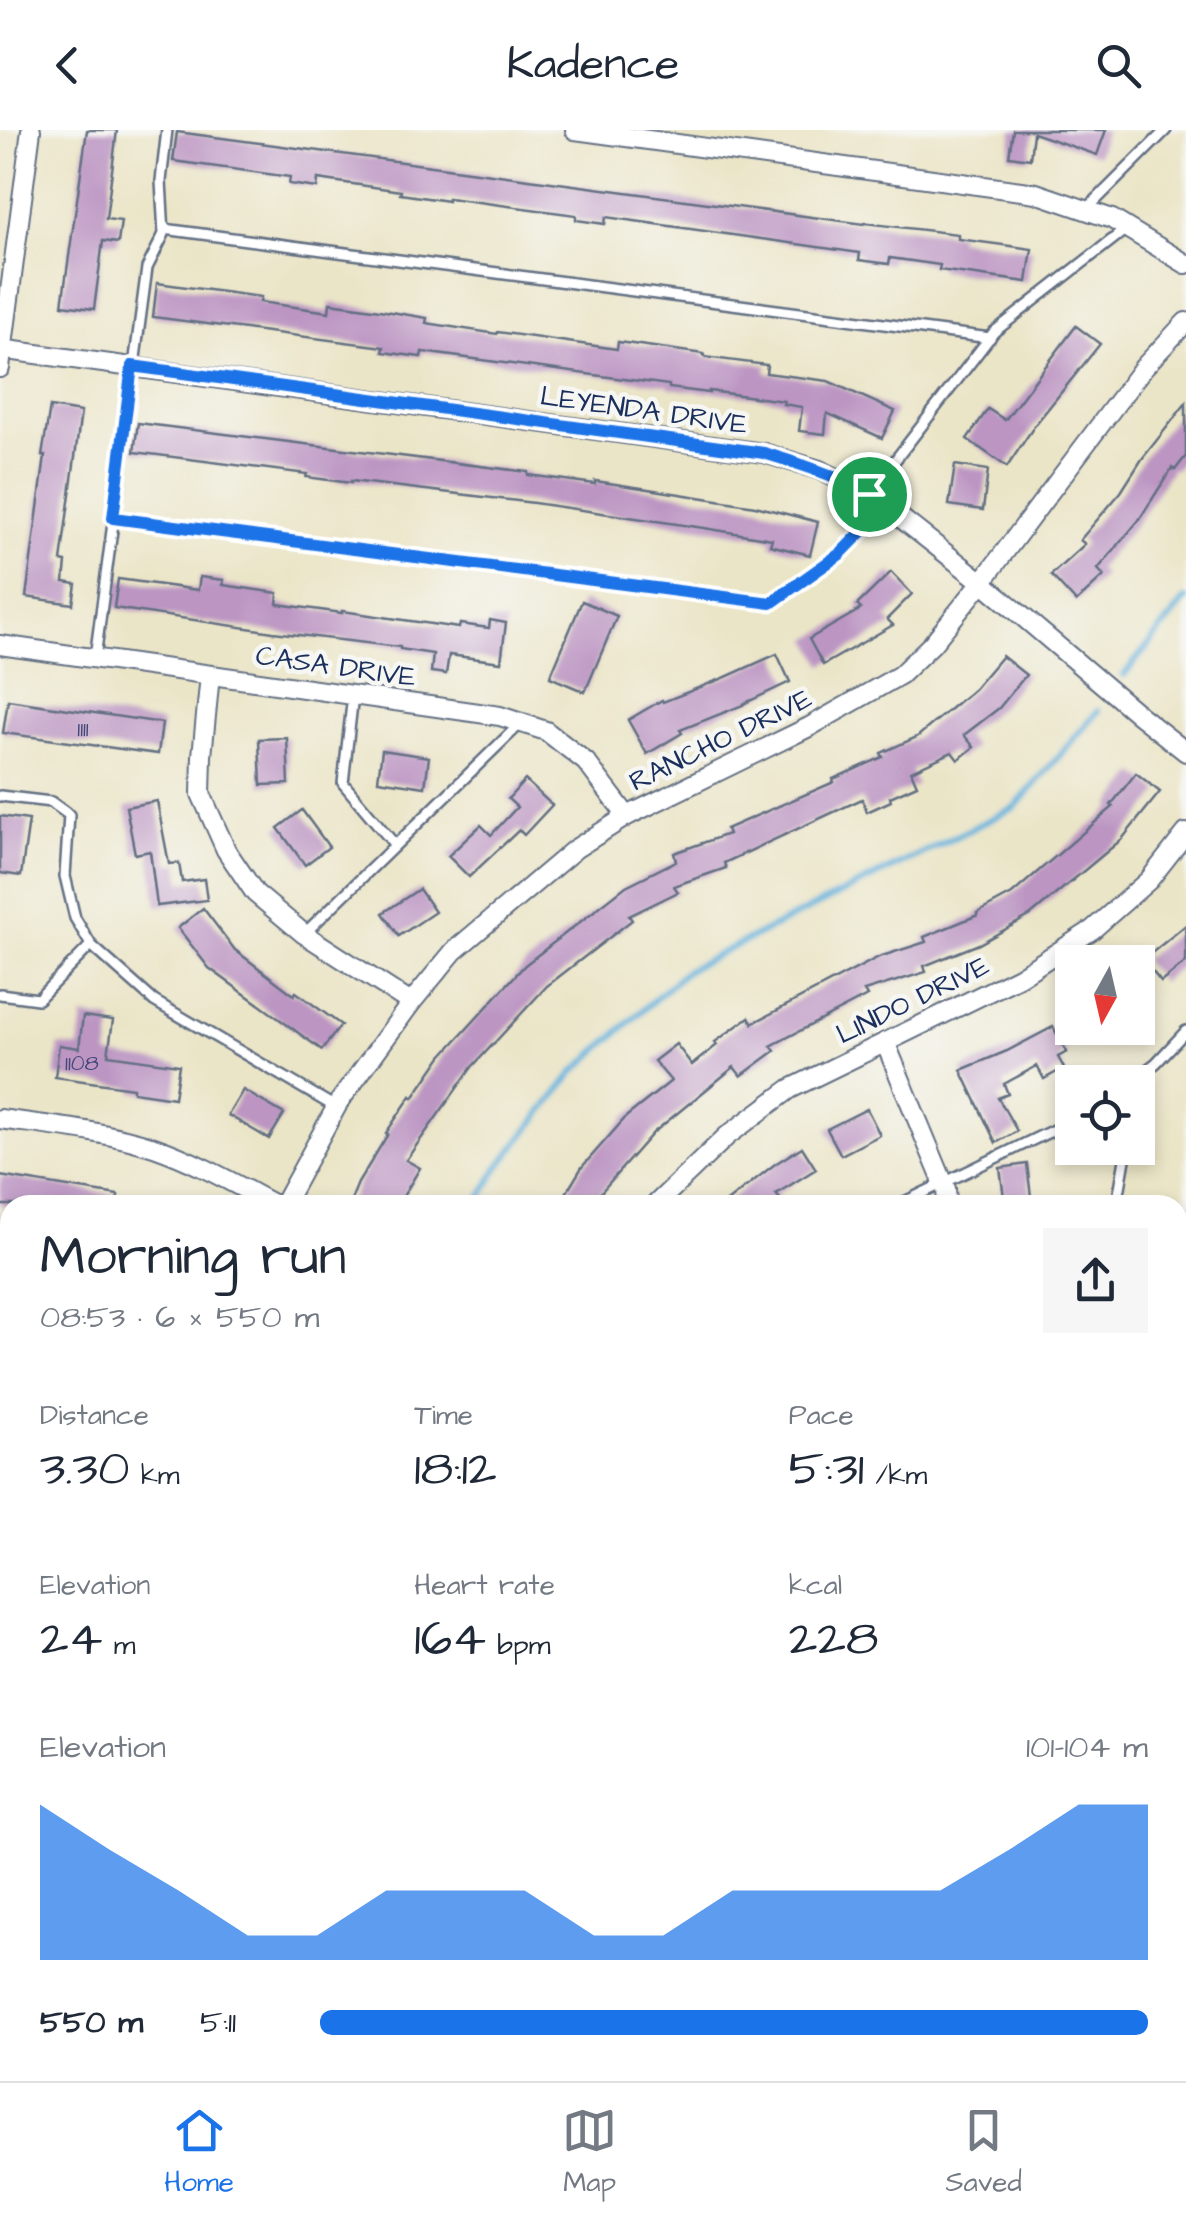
<!DOCTYPE html>
<html lang="en">
<head>
<meta charset="utf-8">
<style>
	body { margin:0; font-family:"Architects Daughter",sans-serif; background:#f6f6f7; color:#1f2937; height:100vh; display:flex; flex-direction:column; font-size:38px; white-space:nowrap }
	* { box-sizing:border-box; margin:0 }
	p { font-size:32px; color:#747a83 }
	.icon { flex:none; width:55px; height:55px; fill:none; stroke:currentColor; stroke-width:2; stroke-linecap:round; stroke-linejoin:round }
	.map { position:relative; flex:1; overflow:hidden }
	.details { position:absolute; left:0px; top:1065px; width:1188px; height:888px; display:flex; flex-direction:column; background:#fff; border-radius:30px 30px 0 0; box-shadow:0 5px 15px #0003 }
	.details>* { flex:none }
	.needle { width:65px; rotate:188deg }
	.controls { position:absolute; left:1055px; top:815px; display:grid; gap:20px }
	.controls a { display:grid; place-items:center; width:100px; height:100px; border-radius:0px; background:#fff; box-shadow:0 5px 15px #0003; font-size:50px }
	.pin { position:absolute; display:grid; place-items:center; width:85px; height:85px; color:#fff; margin:-42px; border:5px solid #fff; border-radius:50%; box-shadow:0 2px 10px #0007 }
	.round { display:grid; place-items:center; flex:none; width:105px; height:105px; border-radius:0px; background:#f6f6f7 }
	.head { display:flex; align-items:center; justify-content:space-between; height:170px; padding:0 40px }
	h1 { font-size:55px; font-weight:600; line-height:75px }
	.figures { display:grid; grid-template-columns:repeat(3,1fr); gap:15px; height:170px; padding:10px 40px }
	.figures div { display:grid; align-content:center }
	.figures b { font-size:50px; font-weight:600 }
	.figures small { font-size:28px; font-weight:400 }
	.figures p { font-size:28px }
	.chart { height:280px; padding:20px 40px }
	.chart p { display:flex; justify-content:space-between }
	.chart svg { width:100%; height:180px; margin-top:10px; fill:#1a73e8; opacity:.7 }
	ul { padding:0 40px; list-style:none; font-size:32px }
	li { display:grid; grid-template-columns:160px 120px 1fr; align-items:center; height:75px }
	li i { height:25px; border-radius:12px; background:#1a73e8 }
	header { display:flex; justify-content:space-between; align-items:center; height:130px; padding:0 40px; background:#fff; font-size:45px; font-weight:600 }
	.tabs { display:flex; justify-content:space-around; align-items:center; height:140px; border-top:2px solid #e0e1e3; background:#fff; font-size:28px; color:#747a83 }
	.tabs a { display:grid; justify-items:center; gap:5px }
	.tabs .current { color:#1a73e8 }
	.map>svg:first-child { display:block }
	.lines { fill:none; stroke-linecap:round; stroke-linejoin:round }
	.stream { stroke:#62b1dc; stroke-width:6 }
	.building { fill:#bc95c3 }
	.service-casing { stroke:#646f83; stroke-width:14 }
	.minor-casing { stroke:#646f83; stroke-width:22 }
	.service { stroke:#fff; stroke-width:9 }
	.minor { stroke:#fff; stroke-width:18 }
	.route-casing { stroke:#fff; stroke-width:20 }
	.route { stroke:#1a73e8; stroke-width:12 }
	.labels { text-anchor:middle; stroke-width:9; stroke-linejoin:round; paint-order:stroke }
	.number-label { font-size:22px; fill:#434877 }
	.street-label { font-size:28px; fill:#1b2f5e; stroke:#f6f6f2 }
</style>
</head>
<body>
<header><svg class="icon" aria-label="back" viewBox="0 0 24 24"><path d="M15 5l-7 7 7 7"/></svg>Kadence<svg class="icon" aria-label="search" viewBox="0 0 24 24"><circle cx="10" cy="10" r="6"/><path d="M15 15l6 6"/></svg></header>
<div class="map">
<svg width="1186" height="1951" viewBox="0 0 1186 1951">
	<rect width="100%" height="100%" fill="#f6f6f2"/>
	<filter id="ink" filterUnits="userSpaceOnUse"><feTurbulence type="fractalNoise" baseFrequency=".01" numOctaves="2"/><feDisplacementMap in="SourceGraphic" scale="20" xChannelSelector="R" yChannelSelector="G"/><feConvolveMatrix kernelMatrix="1 2 1 2 8 2 1 2 1" color-interpolation-filters="sRGB"/></filter>
	<filter id="wash" filterUnits="userSpaceOnUse"><feTurbulence type="fractalNoise" baseFrequency=".0048" numOctaves="4" result="noise"/><feDisplacementMap in="SourceGraphic" scale="40" xChannelSelector="R" yChannelSelector="G"/><feGaussianBlur stdDeviation="2.25" result="paint"/><feColorMatrix in="noise" values="0 0 0 0 0 0 0 0 0 0 0 0 0 0 0 0 0 1.4 0 .05"/><feComposite in="paint" operator="in"/></filter>
	<g filter="url(#wash)">
		<rect width="100%" height="100%" fill="#ebe5c7"/>
		<g class="lines">
			<g class="stream">
				<path d="M1124 545 1186 469"/>
				<path d="M477 1075 498 1038 574 942 687 840 1015 677 1098 581"/>
			</g>
		</g>
		<g id="blocks">
			<g class="building">
				<path d="M87 0H117L106 89 121 91 118 113 103 111 94 179 62 175Z"/>
				<path d="M1013 0H1106L1097 25 1033 3 1030 29 1009 26Z"/>
				<path d="M177 2 864 94 865 93 958 104V109L1032 119 1027 152 939 140 940 135 890 128 889 134 859 130 860 123 606 87 605 94 576 90V85L448 68V71L400 64 401 61 318 49 317 58 289 54 290 47 173 31Z"/>
				<path d="M157 153 261 167 260 172 329 182 330 173 373 179 427 188 426 193 497 204 498 202 617 219 618 212 704 224V227L767 235 766 243 828 251 895 281 882 308 827 283 825 304 799 301 802 277 783 274 784 271 709 261V263L669 258V255L422 222 421 227 383 222 384 217 153 187Z"/>
				<path d="M1076 196 1100 214 1035 295 1007 337 967 309 988 279 1005 290Z"/>
				<path d="M1186 273V326L1175 340 1172 338 1139 390 1098 439 1104 446 1076 472 1051 445 1085 414 1080 410 1121 362 1142 329Z"/>
				<path d="M50 277 81 282 61 431 66 432 64 452 76 454 73 474 26 467 45 326H42Z"/>
				<path d="M138 293 528 342V345L595 354V351L642 358 755 376 818 392 810 425 770 415 772 409 704 398 534 373 351 351V353L306 347 307 344 134 322Z"/>
				<path d="M955 335 988 340 983 380 949 375Z"/>
				<path d="M891 442 912 464 887 489 893 495 823 535 809 509 861 479 857 475Z"/>
				<path d="M200 447 224 450 223 455 278 463 277 474 342 483V481L459 498 460 494 489 498 490 490 506 493 501 532 449 525 446 544 431 542 433 524 400 519V517L273 502 114 478 118 449 198 460Z"/>
				<path d="M582 471 617 486 585 562 550 547Z"/>
				<path d="M777 524 790 552 743 574V575L680 600 682 603 647 624 628 590 662 570 663 572 726 547Z"/>
				<path d="M1002 526 1026 545 999 578 964 605 974 617 958 630 952 622 911 641 917 655 890 667 891 671 867 682 862 669 724 733 726 738 674 756 678 762 629 786 632 790 547 856 472 937 406 1030 420 1038 398 1075H349L358 1053 388 1004 386 1003 411 966 413 968 442 926 525 835 626 756 676 731 674 723 728 704 726 699 834 652 833 649 883 627 881 623 917 607 974 559Z"/>
				<path d="M8 570 162 593 158 624 3 603Z"/>
				<path d="M287 608 289 654 261 655 259 609Z"/>
				<path d="M382 620 429 627 425 657 378 650Z"/>
				<path d="M1136 643 1160 662 1122 709 1031 785 979 814 924 836 926 842 864 861 867 866 771 916 775 921 741 946 734 937 653 1003 602 1061 594 1075H559L582 1037 627 986 671 951 654 931 676 914 692 935 717 915 715 912 749 887 753 893 879 827 926 812 924 807 978 785 977 783 1012 764 1113 677 1111 675Z"/>
				<path d="M525 650 552 675 524 705 519 700 469 747 448 726 481 695 491 705 517 677 508 669Z"/>
				<path d="M157 671 169 734 179 733 182 752 204 749 207 770 157 776 150 721 135 724 126 677Z"/>
				<path d="M302 680 329 717 305 735 278 698Z"/>
				<path d="M0 686 29 690 21 746 0 743Z"/>
				<path d="M419 759 435 782 399 806 383 783Z"/>
				<path d="M203 778 235 820 294 865 296 862 341 895 322 920 209 838 178 798Z"/>
				<path d="M1186 795V832L1161 852 1143 830Z"/>
				<path d="M83 886 113 890 108 925 179 935 174 968 133 962V958L55 947 59 915 79 918Z"/>
				<path d="M1053 897 1067 922 1058 927 1064 938 1044 949 1037 936 1004 954 1008 964 998 968 1017 1001 996 1013 961 940 1007 921Z"/>
				<path d="M243 960 284 984 269 1009 228 985Z"/>
				<path d="M867 979 880 1005 841 1025 827 999Z"/>
				<path d="M802 1017 816 1039 776 1064 785 1075H723L775 1034Z"/>
				<path d="M1027 1034 1032 1075H1005L1000 1038Z"/>
				<path d="M0 1046 118 1065 117 1075H0Z"/>
			</g>
		</g>
	</g>
	<g filter="url(#ink)">
		<use href="#blocks" fill-opacity="0" stroke="#646f83" stroke-width="2.5"/>
		<g class="lines">
			<defs>
				<g id="service">
					<path d="M1086 80 1166 0"/>
					<path d="M164 99 990 208"/>
					<path d="M869 364 994 202 1126 99"/>
					<path d="M113 388 771 473 840 424 886 377"/>
					<path d="M95 528 147 138 164 104 161 51 167 0"/>
					<path d="M353 565 343 653 395 715"/>
					<path d="M0 666 51 672 69 685 65 746 75 788 91 815 154 871 337 978"/>
					<path d="M305 803 520 594"/>
					<path d="M0 864 38 869 91 815"/>
					<path d="M1131 952 1156 933 1186 901"/>
					<path d="M898 1075 1072 991"/>
					<path d="M1117 1075 1127 1018"/>
					<path d="M0 1150 10 1152"/>
					<path d="M0 1449 10 1450"/>
					<path d="M0 1708 10 1655"/>
					<path d="M519 1943 570 1951"/>
					<path d="M236 1951 237 1942"/>
					<path d="M681 1951 682 1942"/>
					<path d="M969 1951 970 1942"/>
				</g>
				<g id="minor">
					<path d="M575 0 1036 63 1112 89 1186 134"/>
					<path d="M0 219 764 323 820 340 873 366 982 452 1139 585 1186 622"/>
					<path d="M0 238 31 0"/>
					<path d="M0 515 500 586 546 601 586 632 627 686"/>
					<path d="M210 545 202 626 201 664 226 720 255 763 304 804 411 873"/>
					<path d="M885 912 946 1059 947 1075"/>
					<path d="M0 989C51 996 105 1001 154 1017 197 1032 235 1054 275 1075"/>
					<path d="M283 1075 339 972 411 873 454 821 575 719 627 686 809 597 900 545 932 514 982 452 1143 238 1186 192"/>
					<path d="M655 1075 727 1006 790 959 1019 847 1092 800 1149 750 1186 703"/>
					<path d="M0 1286 10 1288"/>
					<path d="M0 1573 10 1574"/>
					<path d="M1178 1574 1186 1523"/>
					<path d="M1178 1631 1186 1632"/>
					<path d="M86 1951 88 1942"/>
					<path d="M384 1951 386 1942"/>
					<path d="M814 1951 816 1942"/>
					<path d="M1111 1951 1112 1942"/>
				</g>
			</defs>
			<use href="#service" class="service-casing"/>
			<use href="#minor" class="minor-casing"/>
			<use href="#service" class="service"/>
			<use href="#minor" class="minor"/>
		</g>
	</g>
	<g class="lines" filter="url(#ink)">
		<defs>
			<path id="route" d="M132 236 764 323C807 336 851 349 886 377L840 424 771 473 113 388Z"/>
		</defs>
		<use href="#route" class="route-casing"/>
		<use href="#route" class="route"/>
	</g>
	<g class="labels">
		<g class="number-label">
			<text x="83" y="606">1111</text>
			<text x="82" y="940">1108</text>
		</g>
		<g class="street-label">
			<text transform="translate(644 279) rotate(8)" y="10">LEYENDA DRIVE</text>
			<text transform="translate(336 535) rotate(8)" y="10">CASA DRIVE</text>
			<text transform="translate(720 609) rotate(-26)" y="10">RANCHO DRIVE</text>
			<text transform="translate(912 869) rotate(-26)" y="10">LINDO DRIVE</text>
		</g>
	</g>
</svg>
<div class="controls">
<a><svg class="needle" viewBox="-14 -14 28 28"><path d="M0-13l5 13h-10z" fill="#e53935"/><path d="M0 13l5-13h-10z" fill="#747a83"/></svg></a>
<a><svg class="icon" aria-label="locate" viewBox="0 0 24 24"><circle cx="12" cy="12" r="6"/><path d="M12 2v4M12 18v4M2 12h4M18 12h4"/></svg></a>
</div>
<div class="pin" style="left:869px;top:364px;background:#1e9e55"><svg class="icon" aria-label="arrive" viewBox="0 0 24 24"><path d="M6 21V4h12l-3 4 3 4H6"/></svg></div>
<section class="details">
<div class="head"><div><h1>Morning run</h1><p>08:53 · 6 × 550 m</p></div><a class="round"><svg class="icon" aria-label="share" viewBox="0 0 24 24"><path d="M12 15V3M7 8l5-5 5 5M5 13v7h14v-7"/></svg></a></div>
<div class="figures">
<div><p>Distance</p><b>3.30<small> km</small></b></div>
<div><p>Time</p><b>18:12</b></div>
<div><p>Pace</p><b>5:31<small> /km</small></b></div>
</div>
<div class="figures">
<div><p>Elevation</p><b>24<small> m</small></b></div>
<div><p>Heart rate</p><b>164<small> bpm</small></b></div>
<div><p>kcal</p><b>228</b></div>
</div>
<div class="chart"><p><span>Elevation</span>101–104 m</p>
<svg viewBox="0 0 160 44" preserveAspectRatio="none"><path d="M0 44V6L10 17L20 27L30 38L40 38L50 27L60 27L70 27L80 38L90 38L100 27L110 27L120 27L130 27L140 17L150 6L160 6V44z"/></svg>
</div>
<ul>
<li><b>550 m</b>5:11<i style="width:100%"></i></li>
</ul>
</section>
</div>
<nav class="tabs">
<a class="current"><svg class="icon" aria-label="home" viewBox="0 0 24 24"><path d="M3 11l9-7 9 7M6 9v11h12V9"/></svg>Home</a>
<a><svg class="icon" aria-label="map" viewBox="0 0 24 24"><path d="M3 6l6-2 6 2 6-2v14l-6 2-6-2-6 2zM9 4v14M15 6v14"/></svg>Map</a>
<a><svg class="icon" aria-label="saved" viewBox="0 0 24 24"><path d="M7 4h10v16l-5-4-5 4z"/></svg>Saved</a>
</nav>
</body>
</html>
